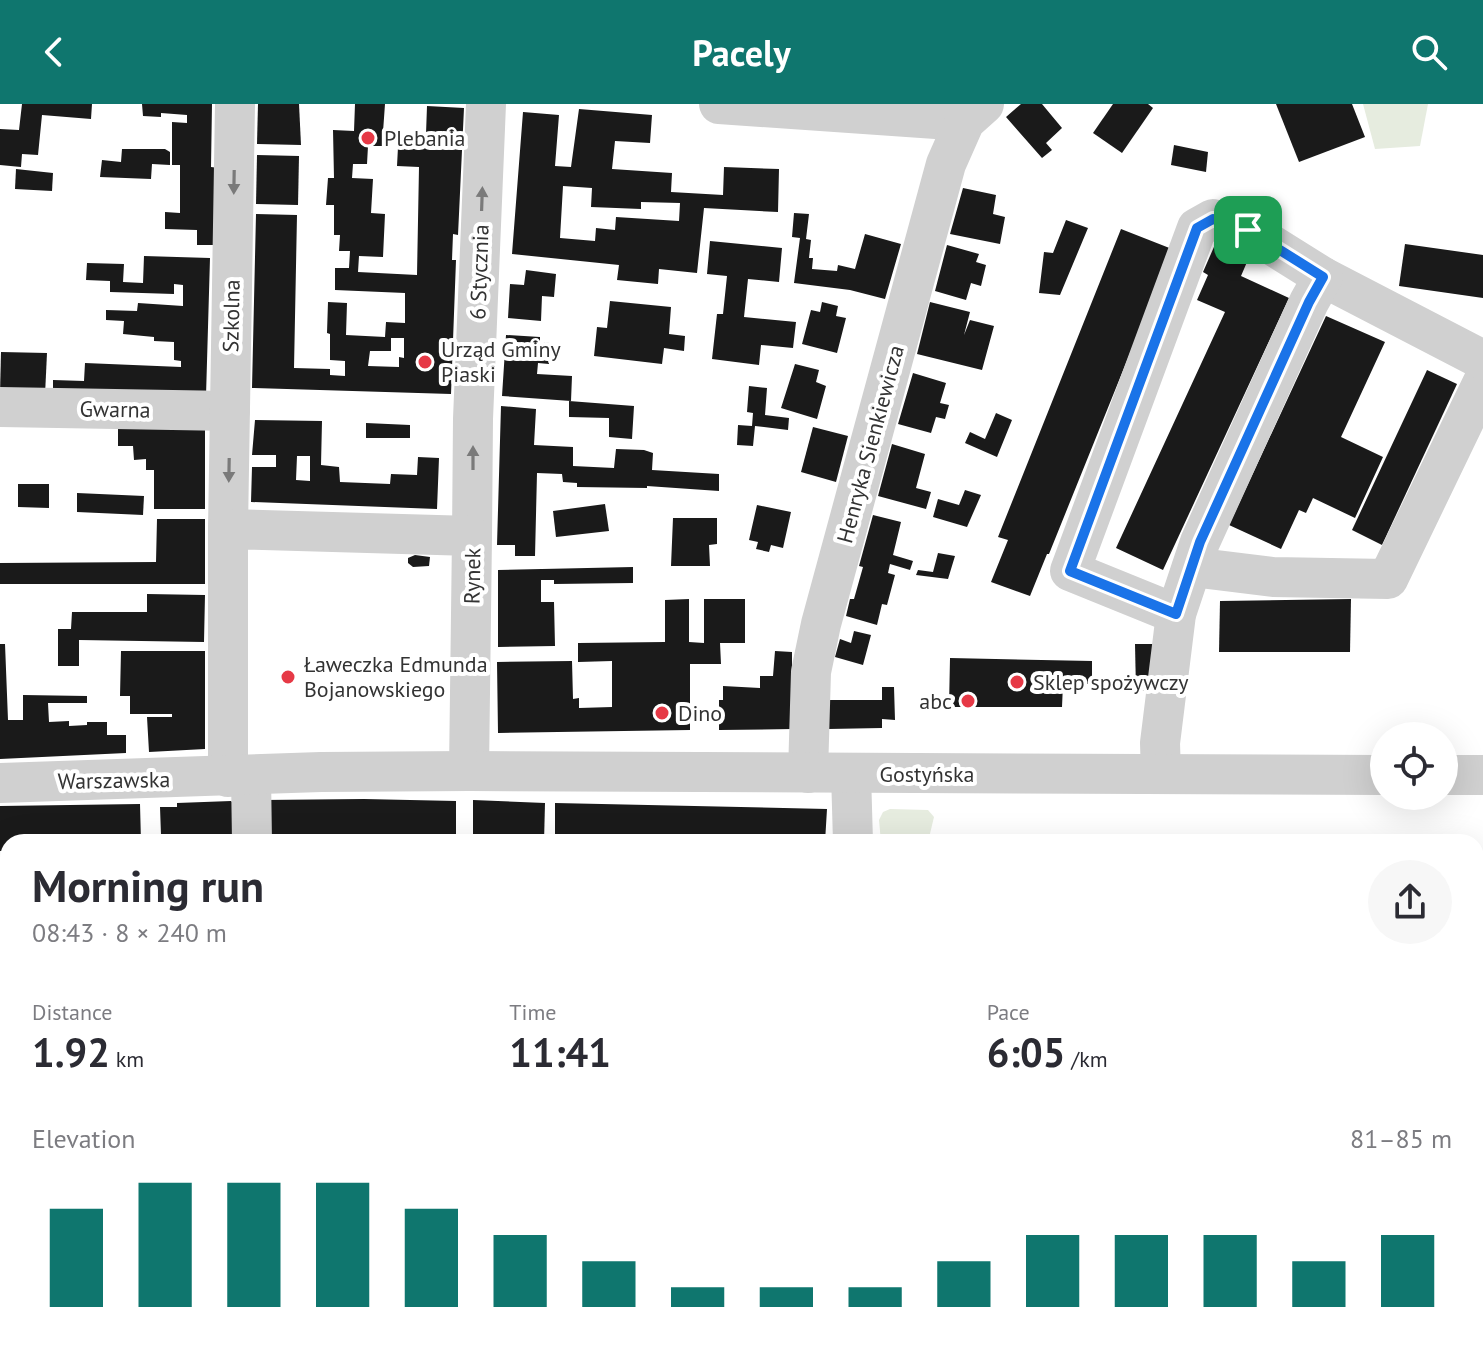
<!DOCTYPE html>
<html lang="en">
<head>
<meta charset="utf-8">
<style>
	body { margin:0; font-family:"PT Sans",sans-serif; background:#f7f7f7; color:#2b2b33; height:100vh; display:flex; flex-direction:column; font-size:30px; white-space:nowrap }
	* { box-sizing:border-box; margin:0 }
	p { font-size:26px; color:#7c7c81 }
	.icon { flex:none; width:44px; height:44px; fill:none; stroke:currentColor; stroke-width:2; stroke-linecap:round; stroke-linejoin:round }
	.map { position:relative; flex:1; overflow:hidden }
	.panel { position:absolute; left:0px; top:730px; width:1484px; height:512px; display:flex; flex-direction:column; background:#fff; border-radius:24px 24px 0 0; box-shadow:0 8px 32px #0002 }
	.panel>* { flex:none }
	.controls { position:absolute; left:1370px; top:618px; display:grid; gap:16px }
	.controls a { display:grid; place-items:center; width:88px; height:88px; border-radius:50%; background:#fff; box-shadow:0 8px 32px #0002; font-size:40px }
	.pin { position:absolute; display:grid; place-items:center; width:68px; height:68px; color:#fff; margin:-34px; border-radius:16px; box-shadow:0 4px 12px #0006 }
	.round { display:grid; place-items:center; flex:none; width:84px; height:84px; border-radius:42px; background:#f7f7f7 }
	.summary { display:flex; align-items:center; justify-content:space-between; height:136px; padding:0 32px }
	h1 { font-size:44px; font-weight:800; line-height:60px }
	.metrics { display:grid; grid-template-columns:repeat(3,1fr); gap:12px; height:136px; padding:8px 32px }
	.metrics div { display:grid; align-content:center }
	.metrics b { font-size:40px; font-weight:800 }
	.metrics small { font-size:22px; font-weight:400 }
	.metrics p { font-size:22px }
	.chart { height:224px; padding:16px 32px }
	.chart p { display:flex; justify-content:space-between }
	.chart svg { width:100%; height:144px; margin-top:8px; stroke:#0f766e; stroke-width:6 }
	header { display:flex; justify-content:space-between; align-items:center; height:104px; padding:0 32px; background:#0f766e; color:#fff; font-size:36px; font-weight:800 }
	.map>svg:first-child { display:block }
	.green { fill:#e6ecdf }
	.building { fill:#1a1a1a; fill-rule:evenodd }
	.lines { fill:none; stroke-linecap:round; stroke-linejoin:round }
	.minor { stroke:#d0d0d0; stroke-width:40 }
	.oneway { fill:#7a7a7a }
	.route-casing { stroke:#fff; stroke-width:16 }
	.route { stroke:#1a73e8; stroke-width:10 }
	.poi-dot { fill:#e63946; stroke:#fff; stroke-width:3 }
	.labels { text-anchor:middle; stroke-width:8; stroke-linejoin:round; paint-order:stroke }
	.poi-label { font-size:22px; fill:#333; stroke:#fff; text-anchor:start }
	.street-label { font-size:22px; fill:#333; stroke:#fff }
</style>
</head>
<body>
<header><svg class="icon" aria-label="back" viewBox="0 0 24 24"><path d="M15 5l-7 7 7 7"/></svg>Pacely<svg class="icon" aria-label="search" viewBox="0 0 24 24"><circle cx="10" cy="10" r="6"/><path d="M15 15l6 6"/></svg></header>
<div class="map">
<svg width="1483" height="1242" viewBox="0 0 1483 1242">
	<rect width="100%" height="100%" fill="#fff"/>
	<g class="green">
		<path d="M1363 0H1428L1420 42 1375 45Z"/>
		<path d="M890 705 928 706 934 713 928 738H881L879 716 883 708Z"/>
		<path d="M1476 756H1483V1242H1431L1421 1234H1476Z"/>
		<path d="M419 1234H1070L1064 1242H410Z"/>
	</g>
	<g class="building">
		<path d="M22 0H92L91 15 42 11 38 51 22 50 21 63 0 61V25L19 26Z"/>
		<path d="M142 0H212L211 63 219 64 220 141H197V126L165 125V108L180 109V61H172V18L187 19V11L161 9V13L143 12Z"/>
		<path d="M258 0H299L301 41 257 40Z"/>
		<path d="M355 0H385L382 42H368L367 60H353L352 74 373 75 371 109 385 110 383 153 359 152 358 168 417 171 419 63 397 62 398 43 409 44V35L416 30H426L427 2 464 4 458 131 453 130 452 156H456L451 290 252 284 256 110 297 111 294 264 330 265V271L345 272V257L330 256V230L327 229 328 198 347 199 346 231 385 233 386 218 405 219V189L335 186V164H349L350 147H339L340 131H334V101H326L328 74H334L333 26 354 27ZM391 234H404V254L399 253V263L368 262 370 247H391Z"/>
		<path d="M1021 0H1042L1062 24 1046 39 1052 46 1042 54 1006 13Z"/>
		<path d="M1113 0H1148L1153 4 1122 49 1093 29Z"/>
		<path d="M1276 0H1352L1365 33 1299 58Z"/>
		<path d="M579 5 652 11 650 39 615 37 612 65 672 69 671 88 723 91 724 63 779 65 778 108 704 104 697 169 659 165 658 180 617 176 619 161 512 150 523 8 559 11 555 62 571 63ZM563 82 592 84 591 103 641 105V98L680 99 679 117 616 113 615 126 596 124 595 137 560 134Z"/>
		<path d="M1174 41 1208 48 1206 68 1171 61Z"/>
		<path d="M122 45H165L170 48V61L152 60 151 75 100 73 102 56 121 58Z"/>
		<path d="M257 51 299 52 298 101 256 100Z"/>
		<path d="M16 65 53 69 52 87 15 85Z"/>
		<path d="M963 84 996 91 993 110 1005 113 1000 140 950 130Z"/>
		<path d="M794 109 809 110 806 135 811 136 809 154H813L812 165 837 167 838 161 855 165 865 130 901 140 885 195 850 186 794 179 800 134 792 133Z"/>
		<path d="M1066 116 1088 124 1060 191 1039 189 1044 148 1053 149Z"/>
		<path d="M1121 125 1172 145 1049 450H1047L1030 492 991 478 1008 436 998 433Z"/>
		<path d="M1217 136 1250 151 1241 172 1289 194 1163 466 1116 444 1225 208 1197 196 1208 171 1203 168Z"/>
		<path d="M710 137 782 144 779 178 748 175 744 213 796 218 793 244 761 241 759 261 712 255 717 210H723L727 172 707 170Z"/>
		<path d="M1405 140 1483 151V194L1399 182Z"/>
		<path d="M947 141 979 150 976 158 986 161 981 182 971 179 966 196 935 187Z"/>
		<path d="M144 152 210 154 206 292 53 289V276L84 277 85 259 181 263V257L174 256V238L154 237V233L123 230 124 217 106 216V206L137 207 138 199 183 202V181L174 180V190L110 188V177L86 176 87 159 124 160 123 178 143 179Z"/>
		<path d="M526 166 556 170 554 193 542 192 541 217 508 214 510 180 524 181Z"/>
		<path d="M610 197 671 203 669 230 685 232 684 247 664 244 662 260 594 252 597 223 607 224Z"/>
		<path d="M822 198 838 202 836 212 846 214 837 249 802 240 811 206 820 208Z"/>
		<path d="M930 198 970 208 964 231 970 216 994 222 982 266 917 250Z"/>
		<path d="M1326 212 1385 238 1341 333 1383 353 1355 414 1313 394 1306 409 1299 406 1281 445 1229 421Z"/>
		<path d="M506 231 540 233V238L550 239 549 260 538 259 537 270 572 272 571 297 502 292Z"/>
		<path d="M1 248 47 249 45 291 0 289Z"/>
		<path d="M795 260 819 266 816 278 826 282 817 315 781 304Z"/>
		<path d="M1427 266 1457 280 1382 441 1352 426Z"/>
		<path d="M913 269 946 279 940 299 949 301 945 315 936 313 931 329 898 320Z"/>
		<path d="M749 282 767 284 765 311 789 314 788 326 755 322 753 342 737 341 738 321 752 322 753 309 747 308Z"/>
		<path d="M569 297 634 302 632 335 609 333V314L569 313Z"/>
		<path d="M501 302 536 305 534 341 573 343V362L614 364 616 345 644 346 653 349 652 366 719 370V387L647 382V384L577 383V379L563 378 562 370 537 369 535 452H515V441H497Z"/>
		<path d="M996 309 1012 316 997 353 965 339 970 328 985 335Z"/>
		<path d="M255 316 322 317 321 361 339 363 340 378 390 380 391 370 417 371 418 353 439 354 437 405 251 398 252 363H276V351H252ZM297 352H310V377L296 376Z"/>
		<path d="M118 319H205V405H154V366H146V355L134 356 133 342H118Z"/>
		<path d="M366 319 410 321V334H366Z"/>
		<path d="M813 323 848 332 836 378 801 368Z"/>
		<path d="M892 340 925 350 916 384 931 388 926 405 878 392Z"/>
		<path d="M18 380H49V404L18 403Z"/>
		<path d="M965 386 981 391 967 423 933 413 938 395 959 401Z"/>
		<path d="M77 389 144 392 143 411 77 408Z"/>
		<path d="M605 400 609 427 556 433 553 407Z"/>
		<path d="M757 401 791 408 783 444 771 441 769 448 756 445 758 438 749 436Z"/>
		<path d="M873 411 901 418 893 451 913 457 910 466 890 460 888 469 895 471 887 501 882 500 877 521 846 512 850 495H854L863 463 859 462Z"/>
		<path d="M673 414H717V440L709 441 710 462H671Z"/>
		<path d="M157 415H205V480H0V459L156 458Z"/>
		<path d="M938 449 955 452 948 475 916 471 918 466 933 468Z"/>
		<path d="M415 451 430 453 429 462 413 463 408 459V454Z"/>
		<path d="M633 463V479L554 480V476H541V498H554L555 542 498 543V466Z"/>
		<path d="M147 490 205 491 204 538 79 536V562H58V525H71L72 508H147Z"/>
		<path d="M689 495V538L704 539V495H745V539H720L721 560H690V626L498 629 497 558 572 557 573 595 579 594V604L612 603V557L578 558V539L665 538V496Z"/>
		<path d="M1351 495 1350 548H1219L1220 497Z"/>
		<path d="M854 527 871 531 863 561 835 553 840 535 851 539Z"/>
		<path d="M0 540H5L8 616H23V591L87 592V599H48L49 618 69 617V622L87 621V618H107V631H126V649L0 655Z"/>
		<path d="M1135 540H1156L1154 587H1136Z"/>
		<path d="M121 547H205V645L149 648 147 613H172V610H130V592H120Z"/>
		<path d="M775 547 792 548V625L719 626V596H723V582L760 584V572H773Z"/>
		<path d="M950 554 1092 557V580H1063L1062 603H949Z"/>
		<path d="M882 583H894L895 616 882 615V624L828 625V596H882Z"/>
		<path d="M364 695 456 697V738H421V735H400V738H263V696Z"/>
		<path d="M473 696 545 699 544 738 473 736Z"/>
		<path d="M231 697 237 703V738H177V731H161L160 703H177V699Z"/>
		<path d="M555 699 827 705 825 738H595L596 734 555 733Z"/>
		<path d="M140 700 141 738H69V735H64V738H8V747H0V702Z"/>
		<path d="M0 1082 8 1083V1107H0Z"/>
		<rect x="0" y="1134" width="8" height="45"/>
		<path d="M1201 1234H1257L1266 1242H1205L1199 1237Z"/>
	</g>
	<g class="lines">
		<g class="minor">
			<path d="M719 0 965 17"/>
			<path d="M0 303 230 307"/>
			<path d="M228 425 235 0"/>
			<path d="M472 432 473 315 486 0"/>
			<path d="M1192 463 1273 473 1388 475 1483 278"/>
			<path d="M1176 510 1070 467 1197 124 1213 115 1248 126 1323 173 1483 256"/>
			<path d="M808 669 811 568 821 520 946 60 965 17 984 0"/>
			<path d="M851 669 853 738"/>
			<path d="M1161 670 1160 639 1176 510 1200 438 1309 198 1323 173"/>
			<path d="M251 671 252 738"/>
			<path d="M1444 671H1483"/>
			<path d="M228 673V425L472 432 469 667"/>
			<path d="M0 679 321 668 469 667 1384 671"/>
			<path d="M18 1234 41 1242"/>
			<path d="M1388 1234 1397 1242"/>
			<path d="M175 1242 178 1234"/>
			<path d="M364 1242 373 1234"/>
		</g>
	</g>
	<defs><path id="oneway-solid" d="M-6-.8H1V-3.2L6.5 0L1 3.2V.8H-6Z" transform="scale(2)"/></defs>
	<g class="oneway">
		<use href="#oneway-solid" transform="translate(234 78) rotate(91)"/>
		<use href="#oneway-solid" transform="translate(482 95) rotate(-88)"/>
		<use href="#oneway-solid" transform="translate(473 354) rotate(-90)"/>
		<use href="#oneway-solid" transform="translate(229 366) rotate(91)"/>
	</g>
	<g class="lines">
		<defs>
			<path id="route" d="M1213 115 1248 126 1323 173 1309 198 1200 438 1176 510 1070 467 1197 124Z"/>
		</defs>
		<use href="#route" class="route-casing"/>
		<use href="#route" class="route"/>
	</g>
	<g class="poi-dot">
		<circle cx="368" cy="34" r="8"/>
		<circle cx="425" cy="258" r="8"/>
		<circle cx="288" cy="573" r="8"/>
		<circle cx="1017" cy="578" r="8"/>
		<circle cx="968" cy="597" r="8"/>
		<circle cx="662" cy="609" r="8"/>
	</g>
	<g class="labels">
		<g class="poi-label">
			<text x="384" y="42">Plebania</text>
			<text x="441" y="253">Urząd Gminy<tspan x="441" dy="25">Piaski</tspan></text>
			<text x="304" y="568">Ławeczka Edmunda<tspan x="304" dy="25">Bojanowskiego</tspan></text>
			<text x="1033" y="586">Sklep spożywczy</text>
			<text x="952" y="605" text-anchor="end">abc</text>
			<text x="678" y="617">Dino</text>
		</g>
		<g class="street-label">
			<text transform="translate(479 168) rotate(-88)" y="8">6 Stycznia</text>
			<text transform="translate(231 212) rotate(-89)" y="8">Szkolna</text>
			<text transform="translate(115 305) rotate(1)" y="8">Gwarna</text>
			<text transform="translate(870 340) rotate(-75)" y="8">Henryka Sienkiewicza</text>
			<text transform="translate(472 472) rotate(-89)" y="8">Rynek</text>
			<text x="927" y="678">Gostyńska</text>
			<text transform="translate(114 676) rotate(-1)" y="8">Warszawska</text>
		</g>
	</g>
</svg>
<div class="controls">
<a><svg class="icon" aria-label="locate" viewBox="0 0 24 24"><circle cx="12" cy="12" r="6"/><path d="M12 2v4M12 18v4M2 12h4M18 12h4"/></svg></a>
</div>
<div class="pin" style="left:1248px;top:126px;background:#1e9e55"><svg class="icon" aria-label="arrive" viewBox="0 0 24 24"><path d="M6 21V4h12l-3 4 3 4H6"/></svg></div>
<section class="panel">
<div class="summary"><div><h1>Morning run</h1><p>08:43 · 8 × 240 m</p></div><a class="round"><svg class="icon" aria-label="share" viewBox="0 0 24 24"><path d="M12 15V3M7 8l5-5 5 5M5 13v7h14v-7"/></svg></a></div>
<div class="metrics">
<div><p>Distance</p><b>1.92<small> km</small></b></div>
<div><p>Time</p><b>11:41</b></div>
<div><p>Pace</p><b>6:05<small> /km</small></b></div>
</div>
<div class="chart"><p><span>Elevation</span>81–85 m</p>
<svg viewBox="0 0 160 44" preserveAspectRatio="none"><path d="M5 44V14M15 44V6M25 44V6M35 44V6M45 44V14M55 44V22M65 44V30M75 44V38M85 44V38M95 44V38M105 44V30M115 44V22M125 44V22M135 44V22M145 44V30M155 44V22"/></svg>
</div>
</section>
</div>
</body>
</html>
